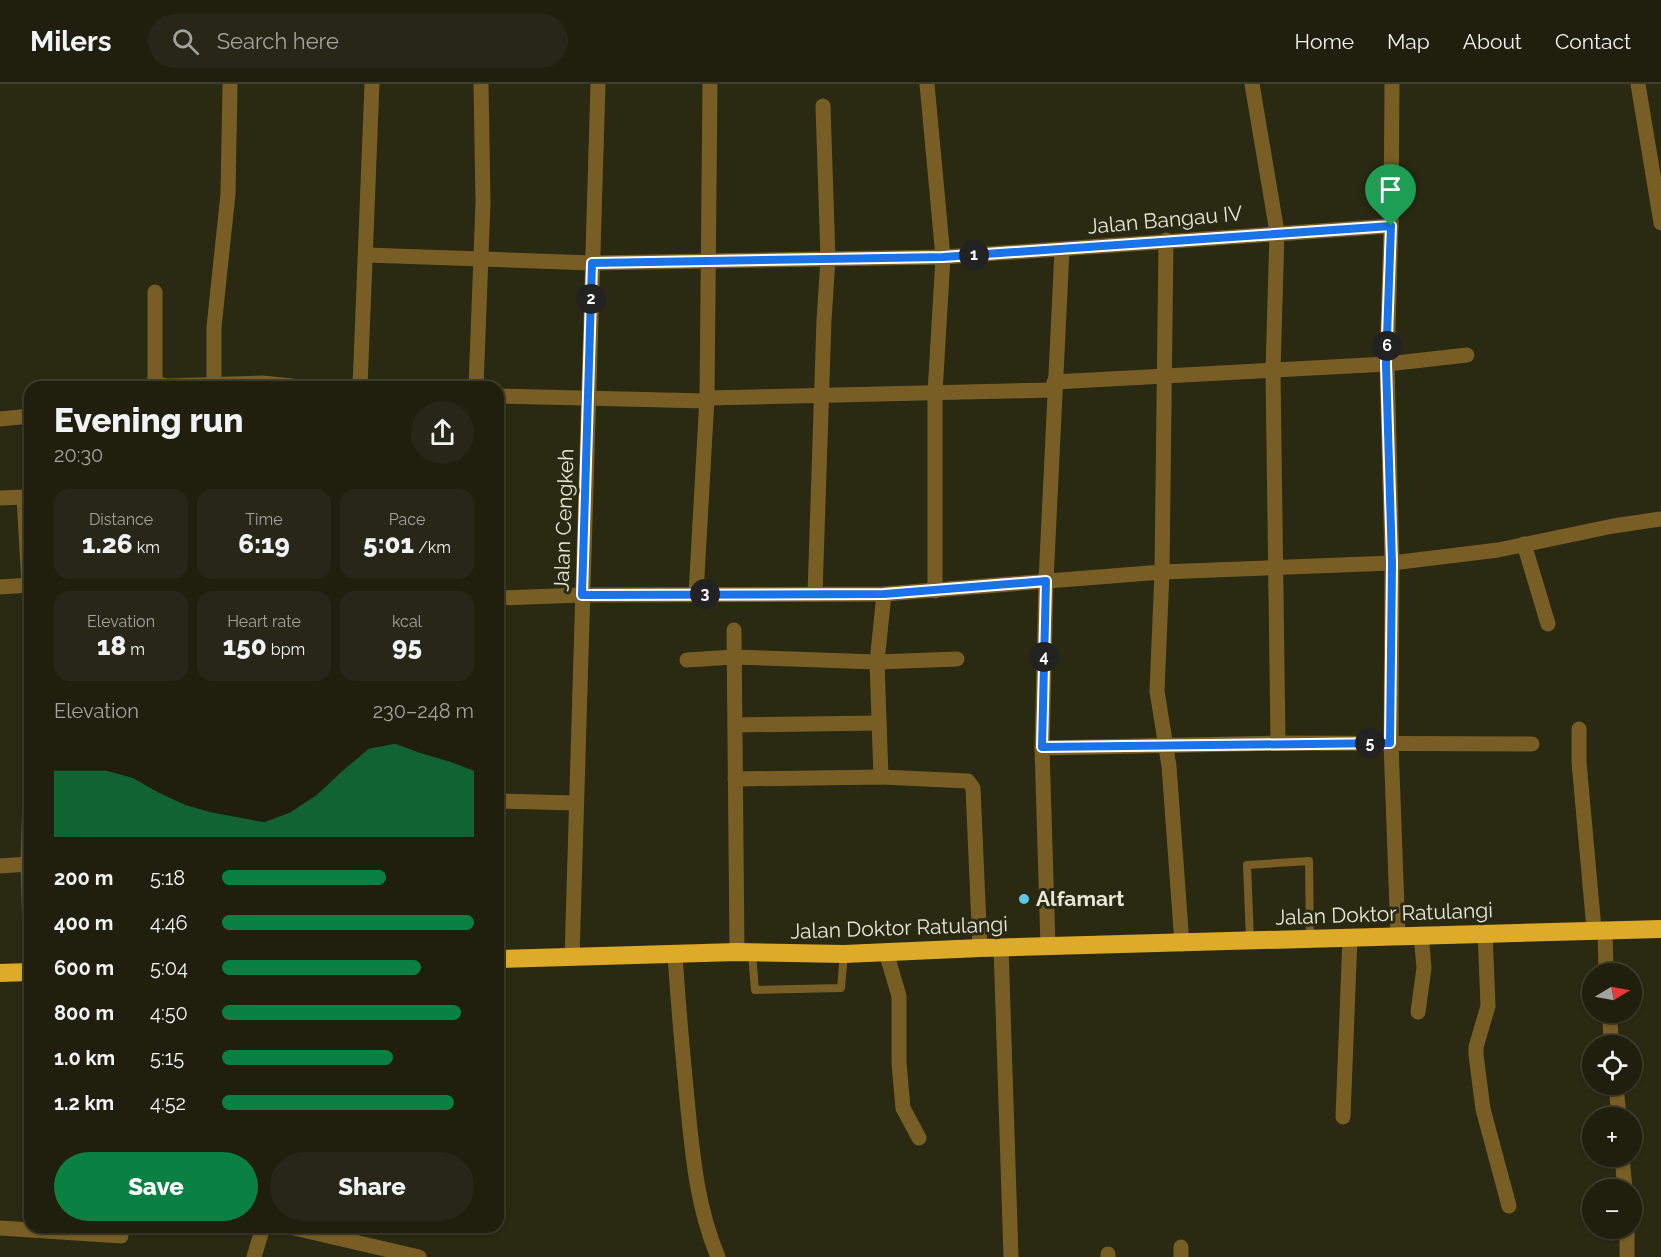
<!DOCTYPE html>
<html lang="en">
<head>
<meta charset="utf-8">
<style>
	body { margin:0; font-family:Raleway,sans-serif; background:#282717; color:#f1f3f6; height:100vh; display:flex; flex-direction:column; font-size:22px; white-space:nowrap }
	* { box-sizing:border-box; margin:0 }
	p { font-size:20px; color:#a2a29e }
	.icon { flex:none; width:33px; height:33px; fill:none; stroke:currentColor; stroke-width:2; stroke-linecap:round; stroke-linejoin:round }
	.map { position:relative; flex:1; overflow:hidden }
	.drawer { position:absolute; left:24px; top:297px; width:480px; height:852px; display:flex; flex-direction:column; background:#201f0e; border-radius:18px; box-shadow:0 2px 4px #0004,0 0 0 2px #3d3d2e }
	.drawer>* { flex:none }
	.needle { width:39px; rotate:80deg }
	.fabs { position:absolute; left:1582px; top:879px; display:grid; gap:12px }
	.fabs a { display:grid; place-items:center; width:60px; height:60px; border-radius:50%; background:#201f0e; box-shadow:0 2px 4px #0004,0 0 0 2px #3d3d2e; font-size:30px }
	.pin { position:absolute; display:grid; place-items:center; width:51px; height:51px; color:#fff; margin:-62px -26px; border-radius:50% 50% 50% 0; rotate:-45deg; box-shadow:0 0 6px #0007 }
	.pin .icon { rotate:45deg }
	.km { position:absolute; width:30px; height:30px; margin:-15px; border-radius:50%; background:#222; color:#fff; font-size:16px; line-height:30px; text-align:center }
	.round { display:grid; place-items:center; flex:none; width:63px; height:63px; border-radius:32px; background:#282717 }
	.overview { display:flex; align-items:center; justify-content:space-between; height:102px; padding:0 30px }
	h1 { font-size:33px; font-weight:800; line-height:45px }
	.stats { display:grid; grid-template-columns:repeat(3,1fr); gap:9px; height:102px; padding:6px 30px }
	.stats div { display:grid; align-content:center; border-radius:15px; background:#282717; text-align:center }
	.stats b { font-size:26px; font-weight:800 }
	.stats small { font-size:16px; font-weight:400 }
	.stats p { font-size:16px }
	.chart { height:168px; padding:12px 30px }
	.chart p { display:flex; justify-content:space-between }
	.chart svg { width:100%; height:108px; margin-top:6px; fill:#0b8043; opacity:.7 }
	.action { display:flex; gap:12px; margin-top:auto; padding:12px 30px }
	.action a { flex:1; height:69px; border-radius:36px; background:#0b8043; color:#fff; font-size:24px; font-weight:800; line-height:69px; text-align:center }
	.action a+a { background:#282717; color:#f1f3f6 }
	ul { padding:0 30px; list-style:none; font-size:20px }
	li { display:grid; grid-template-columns:96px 72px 1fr; align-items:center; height:45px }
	li i { height:15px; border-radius:8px; background:#0b8043 }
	header { display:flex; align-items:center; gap:36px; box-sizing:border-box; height:84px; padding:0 30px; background:#201f0e; border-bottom:2px solid #3d3d2e }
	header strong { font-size:28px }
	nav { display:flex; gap:33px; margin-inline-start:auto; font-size:21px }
	.search { width:420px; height:54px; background:#282717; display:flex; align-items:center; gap:15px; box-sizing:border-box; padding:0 21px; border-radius:33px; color:#a2a29e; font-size:22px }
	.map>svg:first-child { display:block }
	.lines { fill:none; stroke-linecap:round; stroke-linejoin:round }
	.lane { stroke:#785e24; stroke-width:8 }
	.street { stroke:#785e24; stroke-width:15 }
	.highway { stroke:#deab28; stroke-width:18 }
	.route-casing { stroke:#fff; stroke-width:12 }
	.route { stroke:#1a73e8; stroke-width:8 }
	.poi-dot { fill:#5bc8e7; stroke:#2a2912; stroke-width:2 }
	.labels { text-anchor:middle; stroke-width:6; stroke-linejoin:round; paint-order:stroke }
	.street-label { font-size:21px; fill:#e7e7d9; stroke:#2a2912 }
	.poi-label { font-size:21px; font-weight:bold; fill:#e7e7d9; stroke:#2a2912; text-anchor:start }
</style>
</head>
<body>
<header>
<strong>Milers</strong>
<div class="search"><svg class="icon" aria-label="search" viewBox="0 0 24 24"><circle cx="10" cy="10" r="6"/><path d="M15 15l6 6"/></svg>Search here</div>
<nav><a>Home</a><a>Map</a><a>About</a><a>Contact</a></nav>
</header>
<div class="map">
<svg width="1661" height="1173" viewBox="0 0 1661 1173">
	<rect width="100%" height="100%" fill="#2a2912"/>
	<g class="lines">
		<g class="lane">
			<path d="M1250 855 1247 781 1309 777 1310 855"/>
			<path d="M752 869 755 906 841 904 844 870"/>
		</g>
		<g class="street">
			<path d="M927 0 943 173 935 309V507"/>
			<path d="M1252 0 1277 148 1273 287 1278 659"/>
			<path d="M1392 0 1391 142 1387 280 1392 479 1391 659 1398 852"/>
			<path d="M1638 0 1661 139"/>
			<path d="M1166 156 1162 488 1157 607 1169 682 1182 860"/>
			<path d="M367 171 592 179 943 173 1391 142"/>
			<path d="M155 208V299L167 302 262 299 302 303"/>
			<path d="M1054 298 1387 280 1467 271"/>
			<path d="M214 303V243L228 110 230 2"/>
			<path d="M360 303 372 0"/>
			<path d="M476 303 483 119 481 0"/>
			<path d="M498 312 707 317"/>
			<path d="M707 314 1054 306"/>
			<path d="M0 335 30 332"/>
			<path d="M30 412 24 413 30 517"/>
			<path d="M0 414 24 413"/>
			<path d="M1524 460 1548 540"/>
			<path d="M0 503 30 501"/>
			<path d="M696 510 707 314 710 0"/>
			<path d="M815 510 824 236 828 175 823 22"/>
			<path d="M498 514 582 511 884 510 1162 488 1392 479 1498 466 1613 442 1661 435"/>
			<path d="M734 546 737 868"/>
			<path d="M687 576 734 573 877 578 957 575"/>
			<path d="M735 641 879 639"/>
			<path d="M1579 645V678L1594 845"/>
			<path d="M1042 664 1278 659 1532 660"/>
			<path d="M881 693 877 578 884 510"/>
			<path d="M735 695 881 693 968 697 973 704 980 864"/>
			<path d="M30 713 28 780 30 848"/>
			<path d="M498 717 575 719"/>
			<path d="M0 782 28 780"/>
			<path d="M1605 845 1606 890"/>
			<path d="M1485 848 1488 922 1476 963V971L1483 1025 1509 1122"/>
			<path d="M1048 862 1042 664 1046 497 1062 166"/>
			<path d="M1001 863 1011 1173"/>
			<path d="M886 868 899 912V979L903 1024 919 1054"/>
			<path d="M675 869C678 922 683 973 688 1025 693 1076 698 1126 718 1173"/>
			<path d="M572 874 598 0"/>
			<path d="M1418 928 1424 884 1421 850"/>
			<path d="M1609 928 1612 962"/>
			<path d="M1616 1000 1619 1034"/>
			<path d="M1343 1033 1350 853"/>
			<path d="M1622 1072 1625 1106"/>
			<path d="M290 1143 419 1173"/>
			<path d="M0 1144 121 1152"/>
			<path d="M1627 1144V1173"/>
			<path d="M1181 1163V1173"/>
			<path d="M1108 1170V1173"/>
			<path d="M254 1173 263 1143"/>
		</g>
		<g class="highway">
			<path d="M498 875 737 868 844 870 980 864 1661 845"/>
			<path d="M0 889 30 888"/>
		</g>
	</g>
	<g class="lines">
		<defs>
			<path id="route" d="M1391 142 1386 280 1392 479 1390 659 1042 663 1046 497 884 510 582 511 592 179 943 173Z"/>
		</defs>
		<use href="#route" class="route-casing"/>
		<use href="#route" class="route"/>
	</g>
	<circle class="poi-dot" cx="1024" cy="815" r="6"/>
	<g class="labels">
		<g class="street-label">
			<text transform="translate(1165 136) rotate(-5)" y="7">Jalan Bangau IV</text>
			<text transform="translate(564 436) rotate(-88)" y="7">Jalan Cengkeh</text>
			<text transform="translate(1384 830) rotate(-2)" y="7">Jalan Doktor Ratulangi</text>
			<text transform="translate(899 844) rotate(-2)" y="7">Jalan Doktor Ratulangi</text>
		</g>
		<g class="poi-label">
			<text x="1036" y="822">Alfamart</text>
		</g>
	</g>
</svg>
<div class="fabs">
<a><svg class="needle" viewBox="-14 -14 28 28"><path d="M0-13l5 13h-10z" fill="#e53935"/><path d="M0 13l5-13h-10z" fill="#a2a29e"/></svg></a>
<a><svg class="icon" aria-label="locate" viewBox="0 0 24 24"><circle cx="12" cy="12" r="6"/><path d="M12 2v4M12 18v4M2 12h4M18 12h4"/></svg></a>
<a>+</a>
<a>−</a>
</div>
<div class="pin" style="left:1391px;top:142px;background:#1e9e55"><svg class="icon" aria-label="arrive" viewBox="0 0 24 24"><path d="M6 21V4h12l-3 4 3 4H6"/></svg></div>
<b class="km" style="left:974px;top:171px">1</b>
<b class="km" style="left:591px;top:215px">2</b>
<b class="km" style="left:705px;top:510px">3</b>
<b class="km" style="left:1044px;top:573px">4</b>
<b class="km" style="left:1370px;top:659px">5</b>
<b class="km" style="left:1387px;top:262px">6</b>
<section class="drawer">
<div class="overview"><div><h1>Evening run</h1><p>20:30</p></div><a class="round"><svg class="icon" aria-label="share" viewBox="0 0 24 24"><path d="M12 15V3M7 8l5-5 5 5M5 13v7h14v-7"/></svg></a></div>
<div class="stats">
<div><p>Distance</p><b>1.26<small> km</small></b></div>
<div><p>Time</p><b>6:19</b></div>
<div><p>Pace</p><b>5:01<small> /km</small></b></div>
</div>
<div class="stats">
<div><p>Elevation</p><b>18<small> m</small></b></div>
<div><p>Heart rate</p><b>150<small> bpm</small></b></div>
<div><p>kcal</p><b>95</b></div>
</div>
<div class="chart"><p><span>Elevation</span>230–248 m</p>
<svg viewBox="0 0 160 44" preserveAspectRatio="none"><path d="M0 44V17L10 17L20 17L30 20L40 26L50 31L60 34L70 36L80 38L90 34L100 27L110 17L120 8L130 6L140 10L150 13L160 17V44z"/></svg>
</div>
<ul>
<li><b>200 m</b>5:18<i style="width:65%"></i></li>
<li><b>400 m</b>4:46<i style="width:100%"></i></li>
<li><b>600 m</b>5:04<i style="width:79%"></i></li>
<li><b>800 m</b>4:50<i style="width:95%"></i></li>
<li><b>1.0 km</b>5:15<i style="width:68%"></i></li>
<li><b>1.2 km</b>4:52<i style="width:92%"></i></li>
</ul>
<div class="action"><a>Save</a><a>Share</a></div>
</section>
</div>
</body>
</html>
